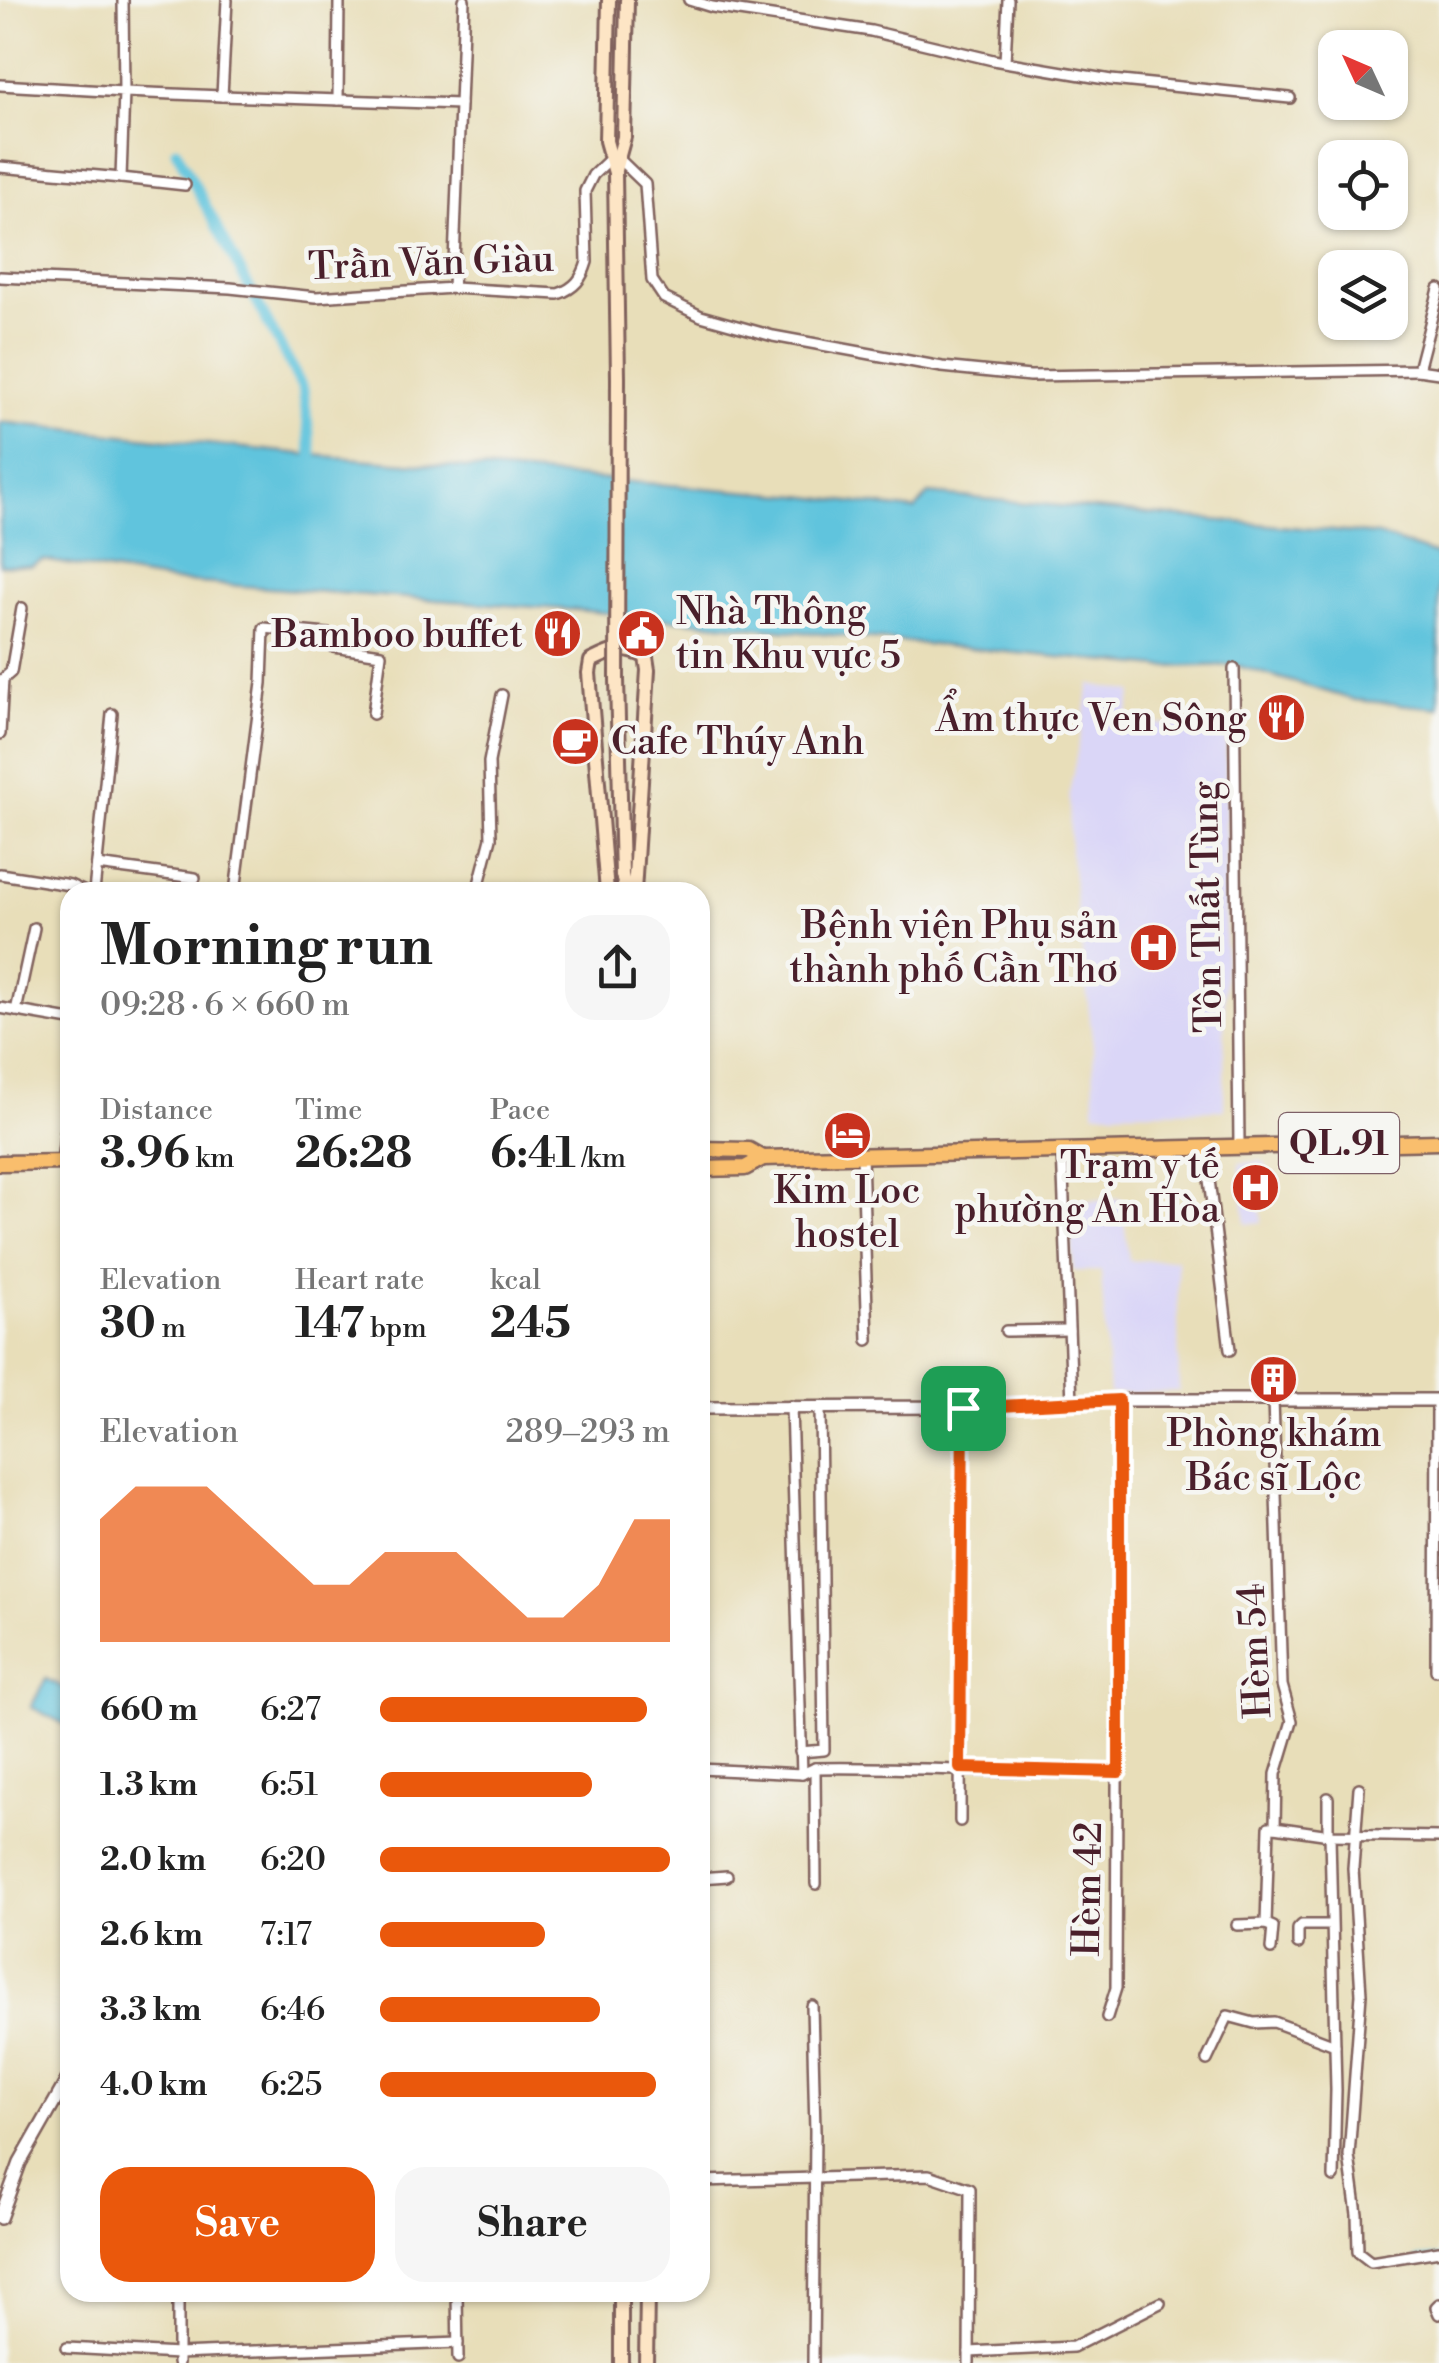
<!DOCTYPE html>
<html lang="en">
<head>
<meta charset="utf-8">
<style>
	body { margin:0; font-family:"Libre Bodoni",serif; background:#f6f6f6; color:#222; height:100vh; display:flex; flex-direction:column; font-size:38px; white-space:nowrap }
	* { box-sizing:border-box; margin:0 }
	p { font-size:32px; color:#767676 }
	.icon { flex:none; width:55px; height:55px; fill:none; stroke:currentColor; stroke-width:2; stroke-linecap:round; stroke-linejoin:round }
	.map { position:relative; flex:1; overflow:hidden }
	.sheet { position:absolute; left:60px; top:882px; width:650px; height:1420px; display:flex; flex-direction:column; background:#fff; border-radius:30px; box-shadow:0 2px 8px #0004 }
	.sheet>* { flex:none }
	.needle { width:65px; rotate:314deg }
	.fabs { position:absolute; left:1318px; top:30px; display:grid; gap:20px }
	.fabs a { display:grid; place-items:center; width:90px; height:90px; border-radius:20px; background:#fff; box-shadow:0 2px 8px #0004; font-size:50px }
	.pin { position:absolute; display:grid; place-items:center; width:85px; height:85px; color:#fff; margin:-42px; border-radius:20px; box-shadow:0 5px 15px #0006 }
	.round { display:grid; place-items:center; flex:none; width:105px; height:105px; border-radius:30px; background:#f6f6f6 }
	.headline { display:flex; align-items:center; justify-content:space-between; height:170px; padding:0 40px }
	h1 { font-size:55px; font-weight:700; line-height:75px }
	.figures { display:grid; grid-template-columns:repeat(3,1fr); gap:15px; height:170px; padding:10px 40px }
	.figures div { display:grid; align-content:center }
	.figures b { font-size:42px; font-weight:700 }
	.figures small { font-size:28px; font-weight:400 }
	.figures p { font-size:28px }
	.chart { height:280px; padding:20px 40px }
	.chart p { display:flex; justify-content:space-between }
	.chart svg { width:100%; height:180px; margin-top:10px; fill:#ea580c; opacity:.7 }
	.button { display:flex; gap:20px; margin-top:auto; padding:20px 40px }
	.button a { flex:1; height:115px; border-radius:30px; background:#ea580c; color:#fff; font-size:40px; font-weight:700; line-height:115px; text-align:center }
	.button a+a { background:#f6f6f6; color:#222 }
	ul { padding:0 40px; list-style:none; font-size:32px }
	li { display:grid; grid-template-columns:160px 120px 1fr; align-items:center; height:75px }
	li i { height:25px; border-radius:12px; background:#ea580c }
	.map>svg:first-child { display:block }
	.built { fill:#dad6f7 }
	.water { fill:#60c4dd; stroke:#557284; stroke-width:2.5 }
	.lines { fill:none; stroke-linecap:round; stroke-linejoin:round }
	.stream { stroke:#60c4dd; stroke-width:4 }
	.canal { stroke:#60c4dd; stroke-width:11 }
	.minor-casing { stroke:#81625d; stroke-width:14 }
	.tertiary-casing { stroke:#81625d; stroke-width:16 }
	.secondary-casing { stroke:#81625d; stroke-width:18 }
	.trunk-casing { stroke:#81625d; stroke-width:19 }
	.minor { stroke:#fff; stroke-width:9 }
	.tertiary { stroke:#fff; stroke-width:11 }
	.secondary { stroke:#fde5c5; stroke-width:12 }
	.trunk { stroke:#f9be6d; stroke-width:14 }
	.secondary-bridge-casing { stroke:#81625d; stroke-width:18; stroke-linecap:butt }
	.secondary-bridge { stroke:#fde5c5; stroke-width:12 }
	.route-casing { stroke:#fff; stroke-width:20 }
	.route { stroke:#ea580c; stroke-width:12 }
	.labels { text-anchor:middle; stroke-width:9; stroke-linejoin:round; paint-order:stroke }
	.shield { fill:#f6f6f2; stroke:#7e6067; stroke-width:2.5 }
	.shield-label { font-size:35px; font-weight:bold; fill:#4a1f2b }
	.street-label { font-size:38px; fill:#4a1f2b; stroke:#f6f6f2 }
	.poi-label { font-size:38px; fill:#4a1f2b; stroke:#f6f6f2; text-anchor:end }
</style>
</head>
<body>
<div class="map">
<svg width="1439" height="2363" viewBox="0 0 1439 2363">
	<rect width="100%" height="100%" fill="#f6f6f2"/>
	<filter id="ink" filterUnits="userSpaceOnUse"><feTurbulence type="fractalNoise" baseFrequency=".01" numOctaves="2"/><feDisplacementMap in="SourceGraphic" scale="20" xChannelSelector="R" yChannelSelector="G"/><feConvolveMatrix kernelMatrix="1 2 1 2 8 2 1 2 1" color-interpolation-filters="sRGB"/></filter>
	<filter id="wash" filterUnits="userSpaceOnUse"><feTurbulence type="fractalNoise" baseFrequency=".0048" numOctaves="4" result="noise"/><feDisplacementMap in="SourceGraphic" scale="40" xChannelSelector="R" yChannelSelector="G"/><feGaussianBlur stdDeviation="2.25" result="paint"/><feColorMatrix in="noise" values="0 0 0 0 0 0 0 0 0 0 0 0 0 0 0 0 0 1.4 0 .05"/><feComposite in="paint" operator="in"/></filter>
	<g filter="url(#wash)">
		<rect width="100%" height="100%" fill="#e8deb9"/>
		<g class="built">
			<path d="M1090 684 1133 692 1126 721 1226 730 1224 1110 1094 1112 1093 1046 1070 852 1069 794Z"/>
			<path d="M1261 1161 1266 1164 1269 1193 1259 1197 1262 1222 1246 1224 1239 1163Z"/>
			<path d="M1121 1198 1129 1261 1177 1259 1179 1391 1109 1394 1101 1271H1073L1072 1202Z"/>
		</g>
		<g class="water">
			<path d="M0 422 312 455 800 496 915 510 929 494 1378 535 1439 556V708L1355 700 1235 665 1161 667 577 610 171 581 43 560 31 566 0 565Z"/>
			<path d="M46 1679 70 1691V1727L31 1707Z"/>
		</g>
		<g class="lines">
			<path class="stream" d="M1417 2259 1439 2257"/>
			<path class="canal" d="M176 150 303 389 312 455"/>
		</g>
	</g>
	<g filter="url(#ink)">
		<g class="lines">
			<defs>
				<g id="minor">
					<path d="M123 0 124 92 222 96"/>
					<path d="M227 0 222 96 460 104"/>
					<path d="M689 0 712 7 871 31 993 60 1111 80 1290 98"/>
					<path d="M1005 62 1008 0"/>
					<path d="M0 85 124 92 121 178 0 167"/>
					<path d="M338 100 339 0"/>
					<path d="M619 159 645 184 652 280 664 298 701 316 773 336 942 367 1030 376 1418 370 1439 289"/>
					<path d="M121 178 185 185"/>
					<path d="M0 277 230 288 316 297 453 288 558 294C575 288 582 279 587 262L585 191 593 175 611 158"/>
					<path d="M453 288 464 0"/>
					<path d="M1418 370 1439 373"/>
					<path d="M1234 669 1239 1145"/>
					<path d="M0 734 3 679 11 672 22 608"/>
					<path d="M97 865 195 878"/>
					<path d="M0 874 70 885 85 892"/>
					<path d="M94 892 112 714"/>
					<path d="M235 892 262 683 264 628 327 634 334 647 381 654 373 714"/>
					<path d="M477 892 491 838 489 762 502 695"/>
					<path d="M0 1008 70 1020"/>
					<path d="M16 1011 34 928"/>
					<path d="M1205 1147 1230 1350"/>
					<path d="M1062 1150 1072 1402"/>
					<path d="M862 1156 868 1340"/>
					<path d="M62 1162 70 1092"/>
					<path d="M1006 1331 1069 1330"/>
					<path d="M1436 1670 1437 1400"/>
					<path d="M800 1752 824 1750 820 1407"/>
					<path d="M815 1768 816 1884"/>
					<path d="M700 1769 802 1774 791 1406"/>
					<path d="M802 1774 815 1768C917 1766 1018 1775 1119 1772"/>
					<path d="M1359 1788 1353 1868 1361 1994 1349 2156 1357 2214 1358 2252 1371 2262 1439 2251"/>
					<path d="M960 1821 962 1399"/>
					<path d="M1275 1827 1330 1835 1439 1837"/>
					<path d="M1328 1835V1798"/>
					<path d="M1330 1835 1336 2090 1334 2177"/>
					<path d="M700 1878 727 1876"/>
					<path d="M1266 1924 1273 1927 1271 1949"/>
					<path d="M1237 1925 1266 1924 1269 1827H1275L1276 1774 1292 1721 1282 1685 1273 1399"/>
					<path d="M1298 1944V1929L1302 1925H1331"/>
					<path d="M812 2006 815 2131 813 2363"/>
					<path d="M1107 2017 1116 1988 1119 1400"/>
					<path d="M1207 2060 1228 2016 1254 2023 1274 2022 1335 2045"/>
					<path d="M700 2181 929 2175 970 2189 969 2363"/>
					<path d="M178 2292V2363"/>
					<path d="M457 2292 458 2358"/>
					<path d="M1439 2304 1436 2307 1439 2314"/>
					<path d="M67 2348 178 2354 458 2343"/>
					<path d="M969 2352 1073 2347 1160 2303"/>
				</g>
				<g id="tertiary">
					<path d="M700 1408 963 1407 1119 1400H1439"/>
					<path d="M0 2218 20 2163 70 2075"/>
				</g>
				<g id="secondary">
					<path d="M609 0 606 141 615 173 618 378"/>
					<path d="M615 170 624 137 627 0"/>
					<path d="M617 680 622 875 626 892"/>
					<path d="M607 892 589 673 591 661C613 650 623 645 646 657L648 670 634 892"/>
					<path d="M621 2292V2363"/>
					<path d="M646 2363 647 2292"/>
				</g>
				<g id="trunk">
					<path d="M700 1149 749 1150 763 1158"/>
					<path d="M0 1163 70 1162"/>
					<path d="M700 1169 745 1168 763 1158 802 1157 1439 1142"/>
				</g>
			</defs>
			<use href="#minor" class="minor-casing"/>
			<use href="#tertiary" class="tertiary-casing"/>
			<use href="#secondary" class="secondary-casing"/>
			<use href="#trunk" class="trunk-casing"/>
			<use href="#minor" class="minor"/>
			<use href="#tertiary" class="tertiary"/>
			<use href="#secondary" class="secondary"/>
			<use href="#trunk" class="trunk"/>
			<defs>
				<path id="secondary-bridge" d="M617 680 618 378"/>
			</defs>
			<use href="#secondary-bridge" class="secondary-bridge-casing"/>
			<use href="#secondary-bridge" class="secondary-bridge"/>
		</g>
	</g>
	<g class="lines" filter="url(#ink)">
		<defs>
			<path id="route" d="M1119 1400V1772L960 1768 963 1408Z"/>
		</defs>
		<use href="#route" class="route-casing"/>
		<use href="#route" class="route"/>
	</g>
	<defs>
		<symbol id="civic-disc" viewBox="-11 -11 22 22"><circle r="9.5" fill="#c8321e" stroke="#f6f6f2"/><path d="M-.6-6.5H3V-4.5H.6V-3L4-1V1h2V6H-6V1h2V-1L-.6-3ZM-1.2 2.5V6h2.4V2.5Z" fill="#fff"/></symbol>
		<symbol id="restaurant-disc" viewBox="-11 -11 22 22"><circle r="9.5" fill="#c8321e" stroke="#f6f6f2"/><path d="M-5-6h1v4h1v-4h1v4h1v-4h1v5L-1.5 .5V6h-2V.5L-5-1ZM5-6V6H3V1.5H1.5Q1.5-4 5-6Z" fill="#fff"/></symbol>
		<symbol id="cafe-disc" viewBox="-11 -11 22 22"><circle r="9.5" fill="#c8321e" stroke="#f6f6f2"/><path d="M-5.5-4.5H6V0H3Q3 3.5 0 3.5H-2.5Q-5.5 3.5-5.5 0ZM3-3.2v2h1.7v-2ZM-6 4.5H4V6H-6Z" fill="#fff"/></symbol>
		<symbol id="hospital-disc" viewBox="-11 -11 22 22"><circle r="9.5" fill="#c8321e" stroke="#f6f6f2"/><path d="M-5-5h3v3.5h4V-5h3V5h-3V1.5h-4V5h-3Z" fill="#fff"/></symbol>
		<symbol id="hotel-disc" viewBox="-11 -11 22 22"><circle r="9.5" fill="#c8321e" stroke="#f6f6f2"/><path d="M-6-4.5h1.5V1H6V5H4.5V3h-9V5H-6ZM-4 0a1.8 1.8 0 1 1 3.6 0ZM.5 0V-2.5h3Q6-2.5 6 0Z" fill="#fff"/></symbol>
		<symbol id="building-disc" viewBox="-11 -11 22 22"><circle r="9.5" fill="#c8321e" stroke="#f6f6f2"/><path d="M-4-6H4V6H1V3H-1V6H-4ZM-2.5-4.3h1.7v1.8h-1.7ZM.8-4.3h1.7v1.8H.8ZM-2.5-1h1.7V.8h-1.7ZM.8-1h1.7V.8H.8Z" fill="#fff"/></symbol>
	</defs>
	<g fill-rule="evenodd">
		<use href="#civic-disc" x="614" y="606" width="55" height="55"/>
		<use href="#restaurant-disc" x="530" y="606" width="55" height="55"/>
		<use href="#restaurant-disc" x="1254" y="690" width="55" height="55"/>
		<use href="#cafe-disc" x="548" y="714" width="55" height="55"/>
		<use href="#hospital-disc" x="1126" y="920" width="55" height="55"/>
		<use href="#hotel-disc" x="820" y="1108" width="55" height="55"/>
		<use href="#hospital-disc" x="1228" y="1160" width="55" height="55"/>
		<use href="#building-disc" x="1246" y="1352" width="55" height="55"/>
	</g>
	<g class="labels">
		<rect class="shield" x="1279" y="1113" width="120" height="60" rx="8"/>
		<g class="shield-label">
			<text x="1339" y="1155">QL.91</text>
		</g>
		<g class="street-label">
			<text transform="translate(431 262) rotate(-2)" y="13">Trần Văn Giàu</text>
			<text transform="translate(1206 907) rotate(-91)" y="13">Tôn Thất Tùng</text>
			<text transform="translate(1254 1651) rotate(-93)" y="13">Hèm 54</text>
			<text transform="translate(1087 1889) rotate(-89)" y="13">Hèm 42</text>
		</g>
		<g class="poi-label">
			<text x="676" y="624" text-anchor="start">Nhà Thông<tspan x="676" dy="44">tin Khu vực 5</tspan></text>
			<text x="523" y="647">Bamboo buffet</text>
			<text x="1247" y="731">Ẩm thực Ven Sông</text>
			<text x="611" y="754" text-anchor="start">Cafe Thúy Anh</text>
			<text x="1118" y="938">Bệnh viện Phụ sản<tspan x="1118" dy="44">thành phố Cần Thơ</tspan></text>
			<text x="1220" y="1178">Trạm y tế<tspan x="1220" dy="44">phường An Hòa</tspan></text>
			<text x="847" y="1203" text-anchor="middle">Kim Loc<tspan x="847" dy="44">hostel</tspan></text>
			<text x="1274" y="1446" text-anchor="middle">Phòng khám<tspan x="1274" dy="44">Bác sĩ Lộc</tspan></text>
		</g>
	</g>
</svg>
<div class="fabs">
<a><svg class="needle" viewBox="-14 -14 28 28"><path d="M0-13l5 13h-10z" fill="#e53935"/><path d="M0 13l5-13h-10z" fill="#767676"/></svg></a>
<a><svg class="icon" aria-label="locate" viewBox="0 0 24 24"><circle cx="12" cy="12" r="6"/><path d="M12 2v4M12 18v4M2 12h4M18 12h4"/></svg></a>
<a><svg class="icon" aria-label="layers" viewBox="0 0 24 24"><path d="M12 4l9 5-9 5-9-5zM3 14l9 5 9-5"/></svg></a>
</div>
<div class="pin" style="left:963px;top:1408px;background:#1e9e55"><svg class="icon" aria-label="arrive" viewBox="0 0 24 24"><path d="M6 21V4h12l-3 4 3 4H6"/></svg></div>
<section class="sheet">
<div class="headline"><div><h1>Morning run</h1><p>09:28 · 6 × 660 m</p></div><a class="round"><svg class="icon" aria-label="share" viewBox="0 0 24 24"><path d="M12 15V3M7 8l5-5 5 5M5 13v7h14v-7"/></svg></a></div>
<div class="figures">
<div><p>Distance</p><b>3.96<small> km</small></b></div>
<div><p>Time</p><b>26:28</b></div>
<div><p>Pace</p><b>6:41<small> /km</small></b></div>
</div>
<div class="figures">
<div><p>Elevation</p><b>30<small> m</small></b></div>
<div><p>Heart rate</p><b>147<small> bpm</small></b></div>
<div><p>kcal</p><b>245</b></div>
</div>
<div class="chart"><p><span>Elevation</span>289–293 m</p>
<svg viewBox="0 0 160 44" preserveAspectRatio="none"><path d="M0 44V14L10 6L20 6L30 6L40 14L50 22L60 30L70 30L80 22L90 22L100 22L110 30L120 38L130 38L140 30L150 14L160 14V44z"/></svg>
</div>
<ul>
<li><b>660 m</b>6:27<i style="width:92%"></i></li>
<li><b>1.3 km</b>6:51<i style="width:73%"></i></li>
<li><b>2.0 km</b>6:20<i style="width:100%"></i></li>
<li><b>2.6 km</b>7:17<i style="width:57%"></i></li>
<li><b>3.3 km</b>6:46<i style="width:76%"></i></li>
<li><b>4.0 km</b>6:25<i style="width:95%"></i></li>
</ul>
<div class="button"><a>Save</a><a>Share</a></div>
</section>
</div>
</body>
</html>
